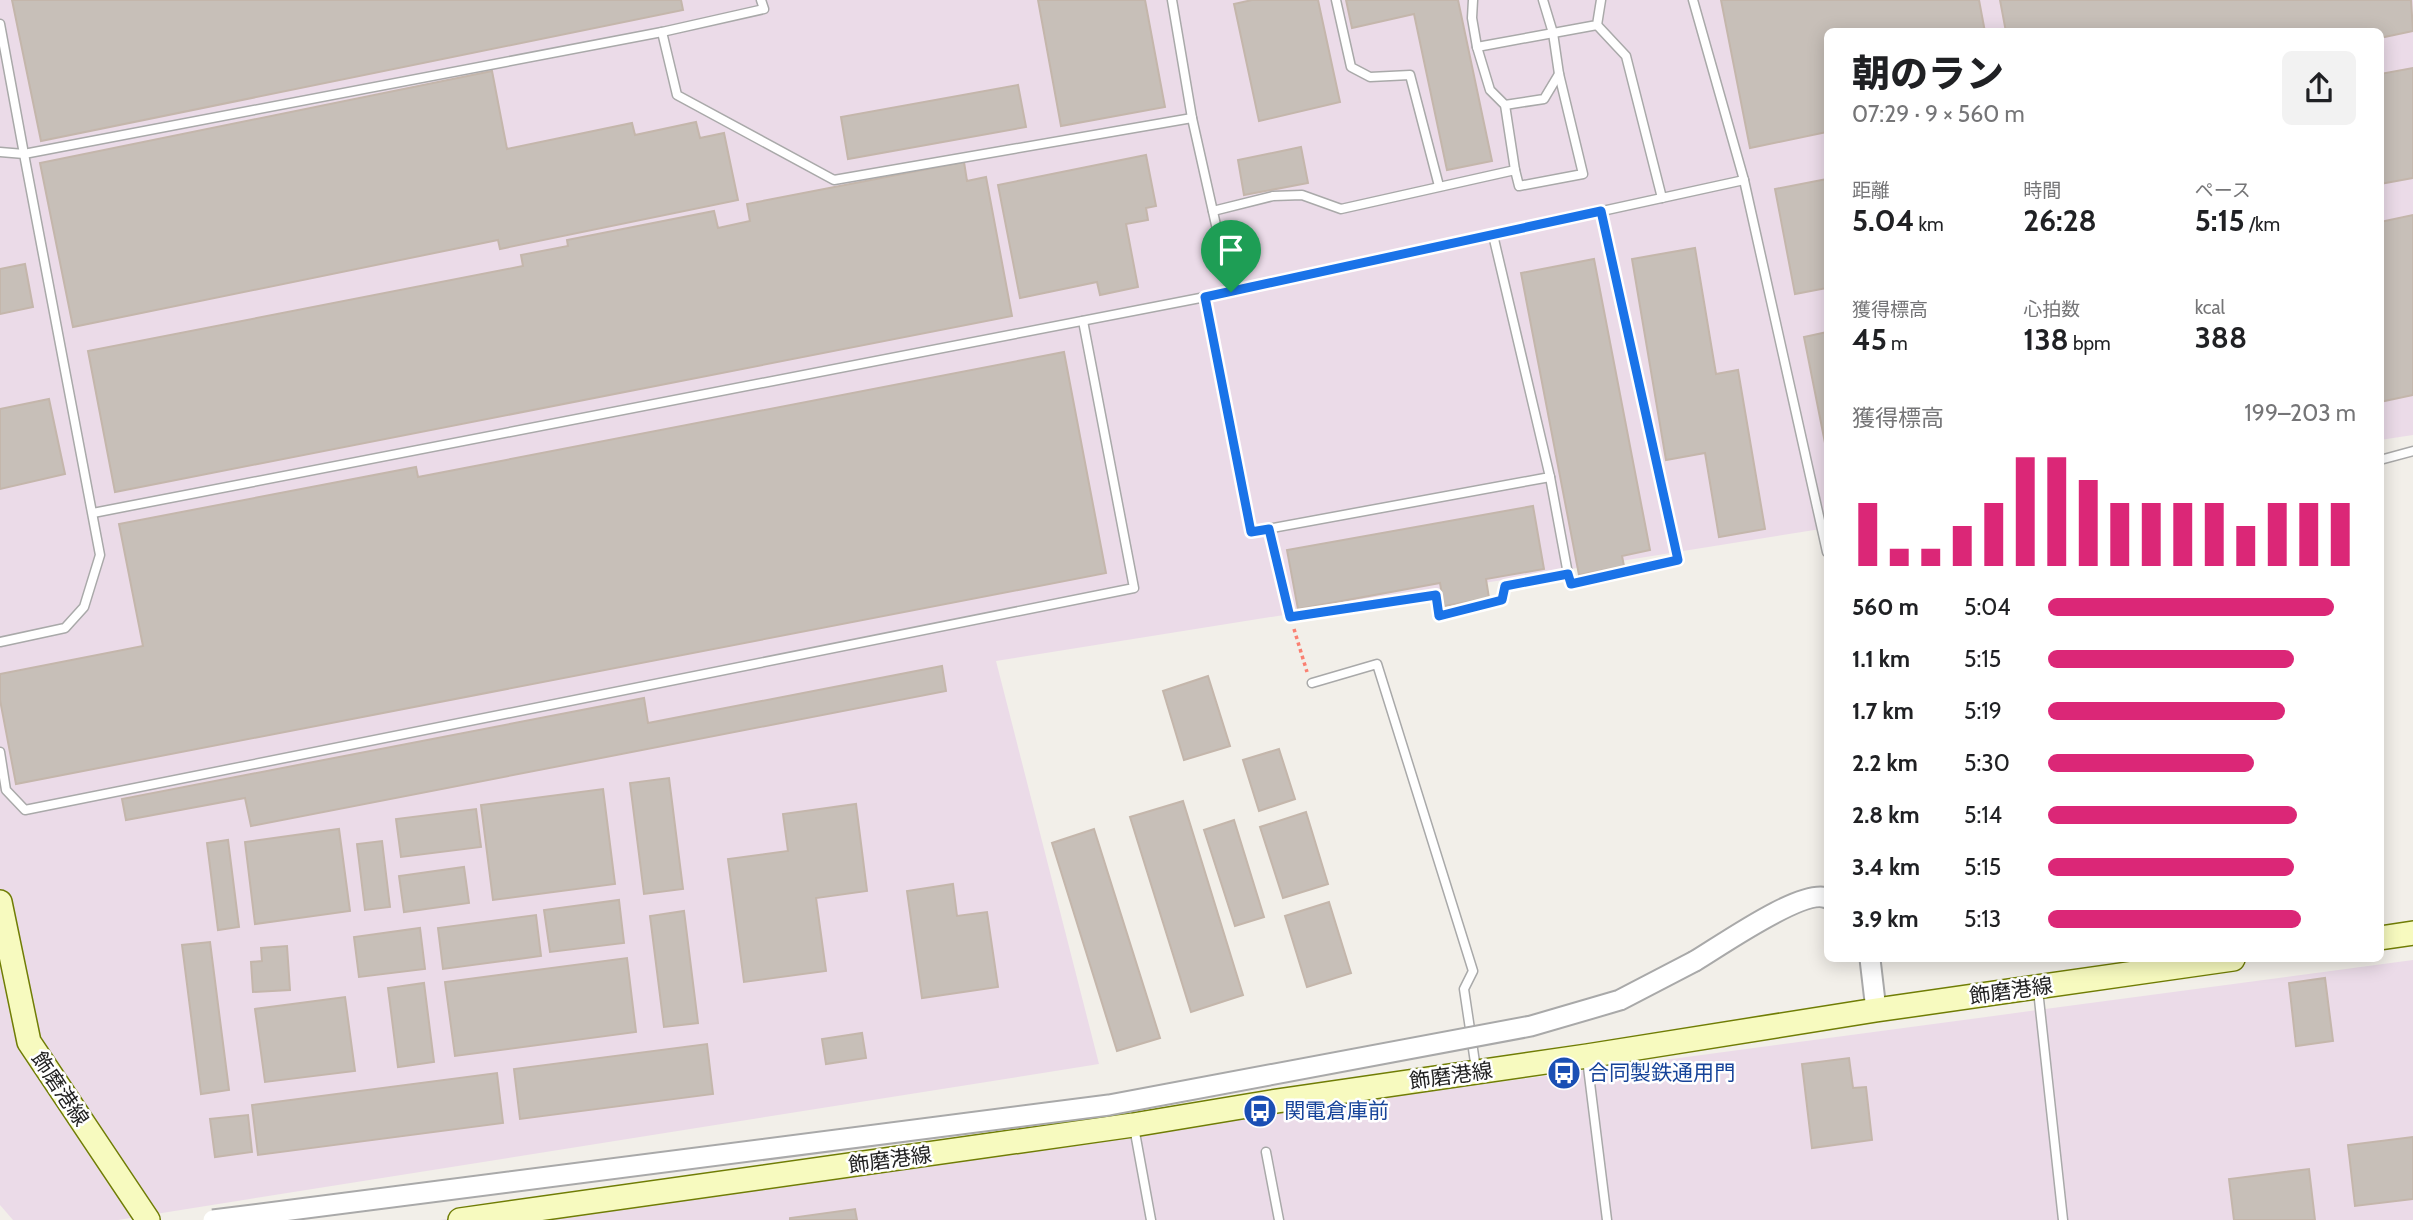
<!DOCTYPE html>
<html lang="ja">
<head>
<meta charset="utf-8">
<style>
	body { margin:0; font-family:Cabin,"Noto Sans JP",sans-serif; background:#f2f2f2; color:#202124; height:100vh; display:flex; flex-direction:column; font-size:26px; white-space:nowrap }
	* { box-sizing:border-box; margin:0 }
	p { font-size:23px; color:#757577 }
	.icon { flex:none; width:38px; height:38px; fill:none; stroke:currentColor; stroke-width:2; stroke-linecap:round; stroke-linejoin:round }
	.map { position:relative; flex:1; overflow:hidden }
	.details { position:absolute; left:1824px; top:28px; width:560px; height:934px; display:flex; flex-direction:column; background:#fff; border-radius:10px; box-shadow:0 4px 18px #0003 }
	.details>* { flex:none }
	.pin { position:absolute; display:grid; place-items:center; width:60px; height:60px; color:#fff; margin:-72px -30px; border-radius:50% 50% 50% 0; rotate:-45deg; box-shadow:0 0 7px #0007 }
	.pin .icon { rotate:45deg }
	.round { display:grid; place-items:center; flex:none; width:74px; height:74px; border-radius:10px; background:#f2f2f2 }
	.summary { display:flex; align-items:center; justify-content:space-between; height:119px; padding:0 28px }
	h1 { font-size:38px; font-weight:800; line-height:52px }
	.figures { display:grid; grid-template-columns:repeat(3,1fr); gap:10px; height:119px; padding:7px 28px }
	.figures div { display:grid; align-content:center }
	.figures b { font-size:30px; font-weight:800 }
	.figures small { font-size:19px; font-weight:400 }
	.figures p { font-size:19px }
	.chart { height:196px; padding:14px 28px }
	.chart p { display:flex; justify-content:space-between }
	.chart svg { width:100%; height:126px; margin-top:7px; stroke:#db2777; stroke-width:6 }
	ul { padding:0 28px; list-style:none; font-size:23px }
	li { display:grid; grid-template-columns:112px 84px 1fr; align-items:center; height:52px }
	li i { height:18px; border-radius:9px; background:#db2777 }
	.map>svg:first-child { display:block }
	.industrial { fill:#ebdbe8 }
	.building { fill:#c7bfb8; stroke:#c4b6ab; stroke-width:2 }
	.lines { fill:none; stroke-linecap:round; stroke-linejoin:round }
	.service-casing { stroke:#a9a9a9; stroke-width:11 }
	.tertiary-casing { stroke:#a9a9a9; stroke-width:23 }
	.secondary-casing { stroke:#707d05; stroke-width:26 }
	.path { stroke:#fa8072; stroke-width:3.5; stroke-dasharray:3.5 3.5; stroke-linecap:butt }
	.service { stroke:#fff; stroke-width:8 }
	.tertiary { stroke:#fff; stroke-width:19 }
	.secondary { stroke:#f7fabf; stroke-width:23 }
	.tertiary-bridge-casing { stroke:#a9a9a9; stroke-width:23; stroke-linecap:butt }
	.tertiary-bridge { stroke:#fff; stroke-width:19 }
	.route-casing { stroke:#fff; stroke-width:14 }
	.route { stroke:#1a73e8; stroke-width:9 }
	.labels { text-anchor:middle; stroke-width:5; stroke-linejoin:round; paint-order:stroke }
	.street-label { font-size:21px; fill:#222; stroke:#fff }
	.transit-label { font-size:21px; fill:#164399; stroke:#fff; text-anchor:start }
</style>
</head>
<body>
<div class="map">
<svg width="2413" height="1220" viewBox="0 0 2413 1220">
	<rect width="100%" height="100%" fill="#f2efe9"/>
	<g class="industrial">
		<path d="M0 0H2413V435L2380 440V32H1827V528L996 661 1099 1064 118 1220H13L0 1205Z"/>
		<path d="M2413 960V1220H440L1207 1121Z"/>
	</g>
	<g class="building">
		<path d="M12 0H681L683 10 41 141Z"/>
		<path d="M1038 0H1145L1165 107 1061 126Z"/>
		<path d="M1252 0H1318L1340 102 1259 121 1234 4Z"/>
		<path d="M1346 0H1458L1492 161 1447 170 1414 14 1352 28Z"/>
		<path d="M1721 0H1979L1985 32H1827V132L1750 148Z"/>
		<path d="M2000 0H2411L2413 31 2380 38V32H2006Z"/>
		<path d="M2413 68V178L2380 184V74Z"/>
		<path d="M492 71 507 149 632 123 635 135 696 122 700 138 724 133 738 200 500 249 498 240 73 327 40 163Z"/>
		<path d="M1018 85 1026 127 848 159 841 117Z"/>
		<path d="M1301 147 1308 183 1244 195 1238 160Z"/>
		<path d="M1146 155 1156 206 1146 208 1148 220 1126 224 1138 287 1100 295 1097 282 1020 298 998 185Z"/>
		<path d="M964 162 967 181 986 177 1012 316 115 492 88 351 523 266 521 255 568 246 567 240 714 211 718 228 750 221 747 204Z"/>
		<path d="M1827 179V288L1795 294 1775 189Z"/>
		<path d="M2413 215V395L2380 402V222Z"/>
		<path d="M1695 248 1716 374 1738 370 1765 529 1719 537 1705 453 1666 460 1632 259Z"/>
		<path d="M1594 259 1650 550 1622 556 1624 566 1579 575 1521 273Z"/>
		<path d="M25 264 33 307 0 314V269Z"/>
		<path d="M1827 332V453L1804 337Z"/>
		<path d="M1064 352 1106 573 16 784 0 700V674L143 646 119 524 416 467 418 477Z"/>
		<path d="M49 399 65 474 0 489V409Z"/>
		<path d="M1533 506 1544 569 1486 579 1489 598 1444 606 1440 583 1298 609 1287 550Z"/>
		<path d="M942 666 946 691 251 826 245 798 126 820 122 799 644 698 648 723Z"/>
		<path d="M1208 676 1230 746 1184 760 1163 691Z"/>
		<path d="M1279 749 1295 799 1259 811 1243 760Z"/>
		<path d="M669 778 683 889 644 894 630 783Z"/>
		<path d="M603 789 615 884 493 900 481 805Z"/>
		<path d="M1183 801 1243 995 1191 1012 1130 817Z"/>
		<path d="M856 804 867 891 816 898 826 971 744 982 728 859 788 851 783 814Z"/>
		<path d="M476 809 481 847 401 857 396 819Z"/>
		<path d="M1306 812 1328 884 1283 898 1260 827Z"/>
		<path d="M1234 820 1264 917 1235 926 1204 830Z"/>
		<path d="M339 829 350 911 255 924 245 842Z"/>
		<path d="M1094 829 1160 1038 1117 1051 1052 843Z"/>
		<path d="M228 840 239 927 218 930 207 843Z"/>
		<path d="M382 841 390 907 365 910 357 844Z"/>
		<path d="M464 867 469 903 404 912 399 876Z"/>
		<path d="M953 884 957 916 987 912 998 987 922 998 907 891Z"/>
		<path d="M619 900 624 943 550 952 544 910Z"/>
		<path d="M1329 902 1351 973 1307 987 1285 916Z"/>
		<path d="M684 911 698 1023 664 1027 650 916Z"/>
		<path d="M536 915 541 956 443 969 438 928Z"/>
		<path d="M420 928 425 969 359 977 354 937Z"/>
		<path d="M210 942 229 1090 201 1094 182 945Z"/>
		<path d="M287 946 290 990 253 992 251 962 262 961 261 948Z"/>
		<path d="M627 958 636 1032 455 1056 445 982Z"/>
		<path d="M2325 978 2333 1041 2296 1046 2289 983Z"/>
		<path d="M424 983 434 1062 398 1067 388 988Z"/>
		<path d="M345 997 355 1071 265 1082 255 1009Z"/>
		<path d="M862 1033 866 1058 826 1064 822 1039Z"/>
		<path d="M707 1044 713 1094 520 1119 514 1069Z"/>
		<path d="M1849 1058 1853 1088 1866 1087 1872 1140 1812 1148 1802 1064Z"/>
		<path d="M497 1073 503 1123 258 1155 252 1105Z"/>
		<path d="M248 1115 252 1152 215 1157 210 1119Z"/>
		<path d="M2413 1137V1199L2355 1206 2348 1145Z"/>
		<path d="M2309 1169 2315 1220H2234L2229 1179Z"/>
		<path d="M855 1209 857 1220H790V1218Z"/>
	</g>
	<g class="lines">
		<defs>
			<g id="service">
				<path d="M1172 0 1192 118 1231 292"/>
				<path d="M1336 0 1351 67 1370 77 1410 75 1439 186"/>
				<path d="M1473 0 1472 18 1477 47 1490 90 1505 105 1515 170"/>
				<path d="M1693 0 1744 180 1827 552"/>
				<path d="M0 24 24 154 662 32 677 95 834 180 1192 118"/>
				<path d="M1597 25 1626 56 1662 198"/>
				<path d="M662 32 764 9 761 0"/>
				<path d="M1477 47 1597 25 1601 0"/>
				<path d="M1505 105 1544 99 1559 74"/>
				<path d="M0 152 24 154 100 555 84 607 65 628 0 642"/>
				<path d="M1213 211 1273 196 1302 195 1341 209 1515 170 1519 186 1583 174 1559 74 1553 33 1543 0"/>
				<path d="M1205 297 1251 532 1550 477 1493 235"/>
				<path d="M2380 460 2413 451"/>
				<path d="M93 513 1231 292 1744 180"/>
				<path d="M1269 529 1290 617 1436 595 1439 616 1502 600 1505 586 1568 574 1550 477"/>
				<path d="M1568 574 1571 584 1678 560 1601 211"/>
				<path d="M1312 683 1377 664 1473 971 1464 989 1476 1069"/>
				<path d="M0 752 6 790 25 810 1134 588 1083 321"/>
				<path d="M2038 990 2063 1220"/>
				<path d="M1587 1059 1607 1220"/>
				<path d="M1134 1127 1151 1220"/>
				<path d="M1266 1152 1279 1220"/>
			</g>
			<g id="tertiary">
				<path d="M1870 959 1876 1010"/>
				<path d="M1695 961C1719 947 1802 888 1827 898"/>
			</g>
			<g id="secondary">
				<path d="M0 902 29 1042 148 1220"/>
				<path d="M2380 938 2413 933"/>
				<path d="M460 1220 1133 1125 1277 1101 1587 1056 1876 1010 2233 959"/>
			</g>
		</defs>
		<use href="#service" class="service-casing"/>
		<use href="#tertiary" class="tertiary-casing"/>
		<use href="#secondary" class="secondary-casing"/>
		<path class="path" d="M1294 629 1307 672"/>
		<use href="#service" class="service"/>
		<use href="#tertiary" class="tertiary"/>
		<use href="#secondary" class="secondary"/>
		<defs>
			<path id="tertiary-bridge" d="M213 1220 1109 1105 1531 1026 1620 1000 1695 961"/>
		</defs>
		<use href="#tertiary-bridge" class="tertiary-bridge-casing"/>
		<use href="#tertiary-bridge" class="tertiary-bridge"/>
	</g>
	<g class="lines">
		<defs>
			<path id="route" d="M1601 211 1678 560 1571 584 1568 574 1505 586 1502 600 1439 616 1436 595 1290 617 1269 529 1251 532 1205 297Z"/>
		</defs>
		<use href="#route" class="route-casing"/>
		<use href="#route" class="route"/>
	</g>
	<defs>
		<symbol id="bus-disc" viewBox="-11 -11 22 22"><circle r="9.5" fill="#1a4fb4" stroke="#fff"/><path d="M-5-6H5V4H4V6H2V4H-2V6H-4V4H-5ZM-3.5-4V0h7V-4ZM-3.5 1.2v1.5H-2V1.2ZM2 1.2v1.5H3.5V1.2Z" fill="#fff"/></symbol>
	</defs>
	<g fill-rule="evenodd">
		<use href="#bus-disc" x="1545" y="1054" width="38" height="38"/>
		<use href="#bus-disc" x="1241" y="1092" width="38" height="38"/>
	</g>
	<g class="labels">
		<g class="street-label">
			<text transform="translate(2011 991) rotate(-8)" y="7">飾磨港線</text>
			<text transform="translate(1451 1076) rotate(-8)" y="7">飾磨港線</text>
			<text transform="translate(60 1089) rotate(56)" y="7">飾磨港線</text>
			<text transform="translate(890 1160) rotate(-8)" y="7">飾磨港線</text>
		</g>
		<g class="transit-label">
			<text x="1588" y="1080">合同製鉄通用門</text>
			<text x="1284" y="1118">関電倉庫前</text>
		</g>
	</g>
</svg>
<div class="pin" style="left:1231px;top:292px;background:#1e9e55"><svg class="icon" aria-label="arrive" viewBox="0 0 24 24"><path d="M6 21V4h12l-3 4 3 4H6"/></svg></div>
<section class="details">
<div class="summary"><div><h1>朝のラン</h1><p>07:29 · 9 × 560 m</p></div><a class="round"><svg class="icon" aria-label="share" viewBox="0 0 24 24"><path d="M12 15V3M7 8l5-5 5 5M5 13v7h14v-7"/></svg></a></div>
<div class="figures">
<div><p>距離</p><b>5.04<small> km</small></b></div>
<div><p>時間</p><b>26:28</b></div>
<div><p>ペース</p><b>5:15<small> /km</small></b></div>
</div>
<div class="figures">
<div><p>獲得標高</p><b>45<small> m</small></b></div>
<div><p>心拍数</p><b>138<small> bpm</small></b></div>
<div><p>kcal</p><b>388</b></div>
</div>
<div class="chart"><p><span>獲得標高</span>199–203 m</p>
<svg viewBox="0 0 160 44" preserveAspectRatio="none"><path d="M5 44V22M15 44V38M25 44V38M35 44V30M45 44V22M55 44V6M65 44V6M75 44V14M85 44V22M95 44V22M105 44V22M115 44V22M125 44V30M135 44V22M145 44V22M155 44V22"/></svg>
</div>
<ul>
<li><b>560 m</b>5:04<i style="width:93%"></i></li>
<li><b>1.1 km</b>5:15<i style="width:80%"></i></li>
<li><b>1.7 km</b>5:19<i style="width:77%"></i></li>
<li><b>2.2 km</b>5:30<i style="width:67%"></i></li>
<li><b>2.8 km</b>5:14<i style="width:81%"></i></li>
<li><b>3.4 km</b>5:15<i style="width:80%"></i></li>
<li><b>3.9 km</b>5:13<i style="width:82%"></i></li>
</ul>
</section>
</div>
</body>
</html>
